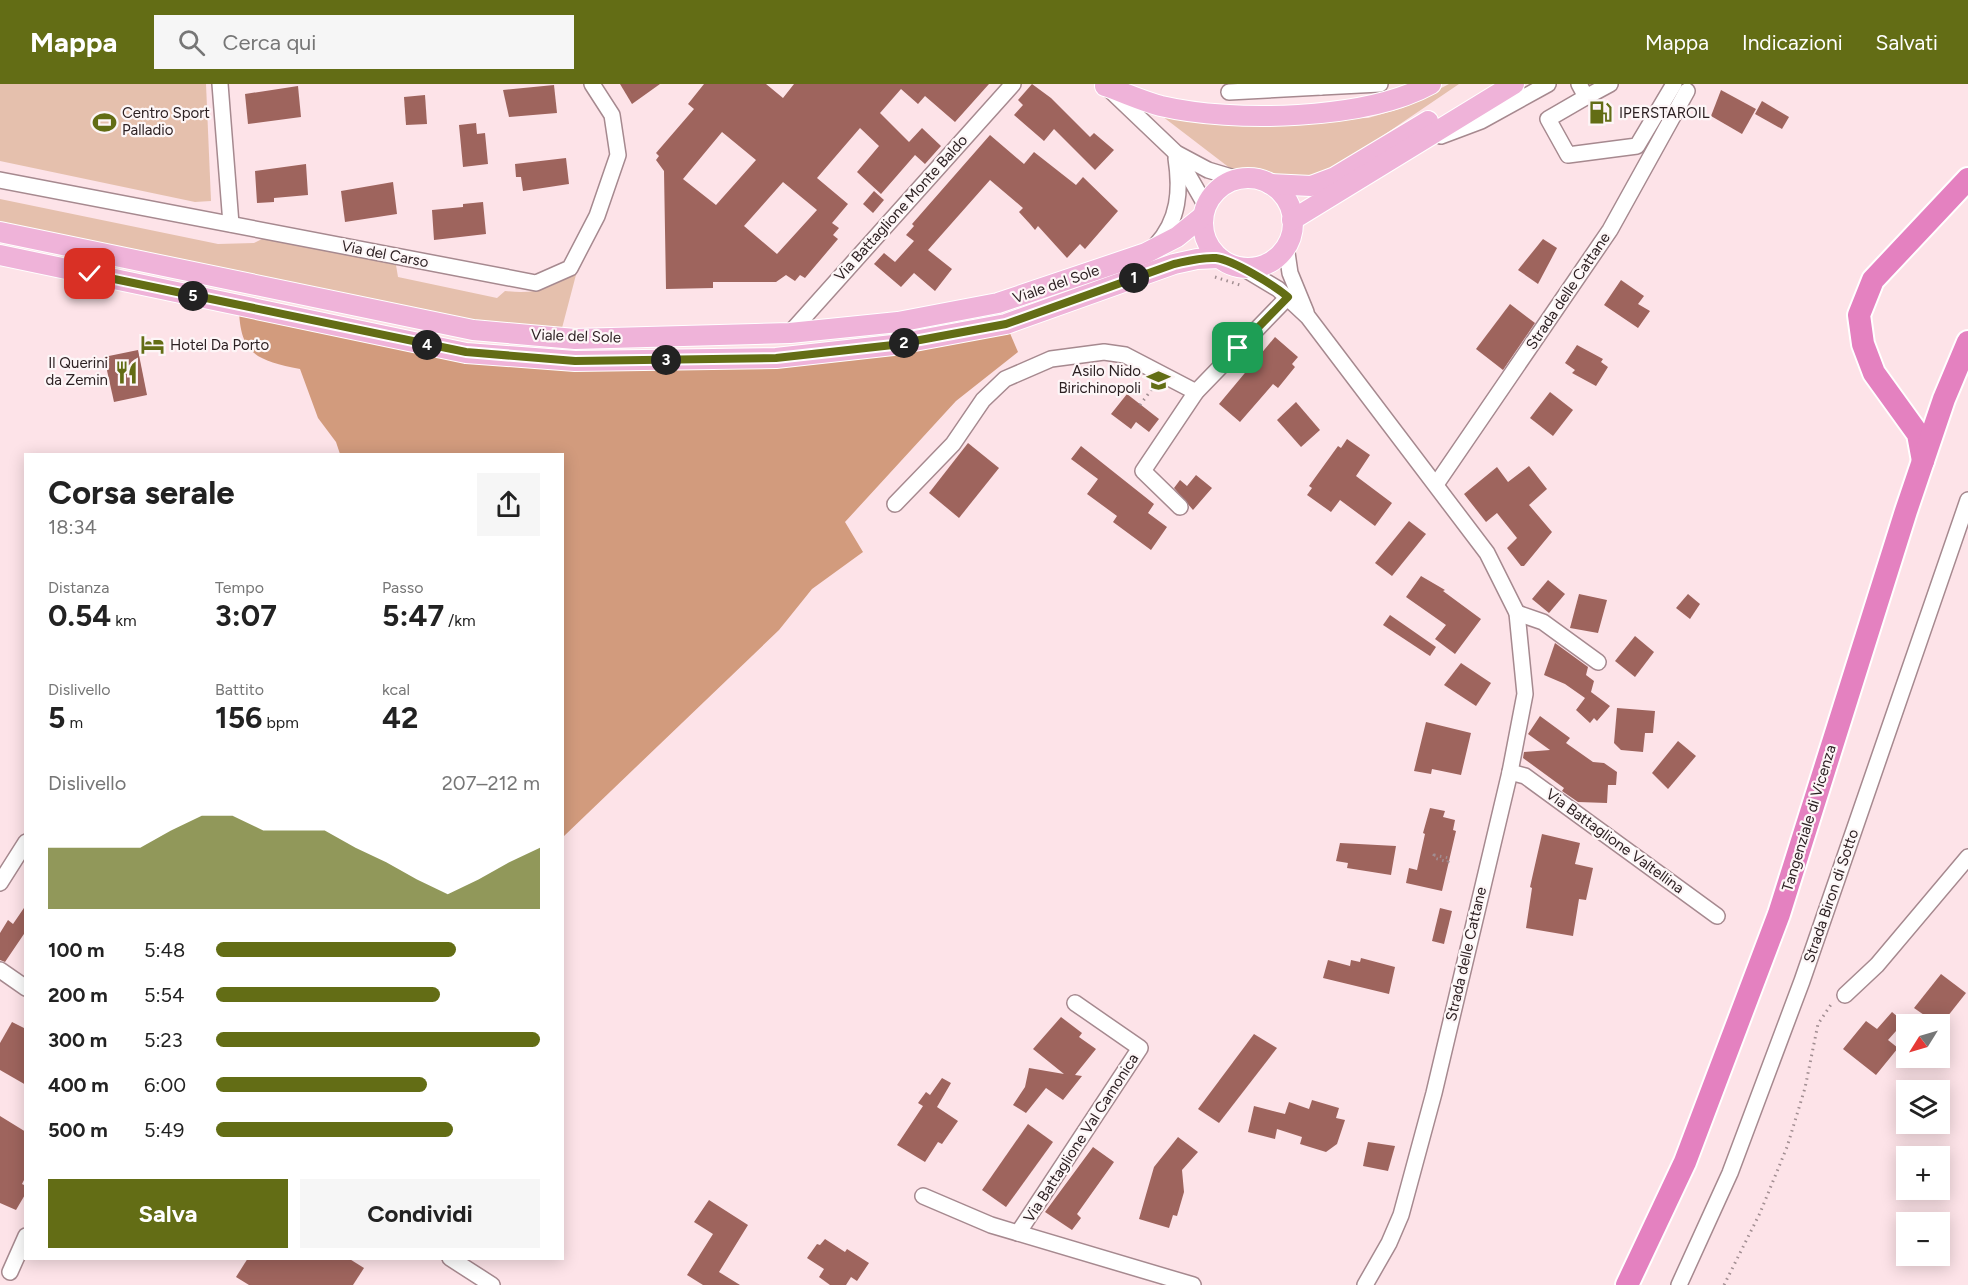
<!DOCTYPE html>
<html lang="it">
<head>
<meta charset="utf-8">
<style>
	body { margin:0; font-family:Figtree,sans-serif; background:#f6f6f6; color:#222; height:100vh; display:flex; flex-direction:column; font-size:22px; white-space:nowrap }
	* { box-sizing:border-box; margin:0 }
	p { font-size:20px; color:#767676 }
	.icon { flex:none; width:33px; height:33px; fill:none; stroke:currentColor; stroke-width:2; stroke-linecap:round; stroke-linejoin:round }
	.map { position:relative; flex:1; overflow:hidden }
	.side { position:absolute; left:24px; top:369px; width:540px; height:807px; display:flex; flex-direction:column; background:#fff; border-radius:0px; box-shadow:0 3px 15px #0003 }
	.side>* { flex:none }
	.needle { width:39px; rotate:233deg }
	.buttons { position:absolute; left:1896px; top:930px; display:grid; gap:12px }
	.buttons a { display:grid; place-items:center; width:54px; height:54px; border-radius:0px; background:#fff; box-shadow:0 3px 15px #0003; font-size:30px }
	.pin { position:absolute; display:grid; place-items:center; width:51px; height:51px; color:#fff; margin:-26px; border-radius:12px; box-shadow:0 3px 9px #0006 }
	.km { position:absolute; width:30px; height:30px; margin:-15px; border-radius:50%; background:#222; color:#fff; font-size:16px; line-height:30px; text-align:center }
	.round { display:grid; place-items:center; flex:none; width:63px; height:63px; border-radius:0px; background:#f6f6f6 }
	.overview { display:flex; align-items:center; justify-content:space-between; height:102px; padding:0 24px }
	h1 { font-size:33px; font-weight:700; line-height:45px }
	.metrics { display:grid; grid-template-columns:repeat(3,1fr); gap:9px; height:102px; padding:6px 24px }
	.metrics div { display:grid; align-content:center }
	.metrics b { font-size:30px; font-weight:700 }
	.metrics small { font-size:16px; font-weight:400 }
	.metrics p { font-size:16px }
	.chart { height:168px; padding:12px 24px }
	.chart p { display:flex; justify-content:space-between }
	.chart svg { width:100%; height:108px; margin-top:6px; fill:#636d15; opacity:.7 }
	.button { display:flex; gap:12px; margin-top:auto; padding:12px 24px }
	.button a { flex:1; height:69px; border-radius:0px; background:#636d15; color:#fff; font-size:24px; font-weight:700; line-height:69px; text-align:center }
	.button a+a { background:#f6f6f6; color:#222 }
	ul { padding:0 24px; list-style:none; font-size:20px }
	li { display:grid; grid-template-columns:96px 72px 1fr; align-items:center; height:45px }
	li i { height:15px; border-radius:8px; background:#636d15 }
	header { display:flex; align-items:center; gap:36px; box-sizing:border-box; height:84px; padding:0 30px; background:#636d15; color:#fff }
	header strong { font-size:28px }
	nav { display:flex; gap:33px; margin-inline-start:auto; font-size:21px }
	.search { width:420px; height:54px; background:#f6f6f6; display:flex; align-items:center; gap:15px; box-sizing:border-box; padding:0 21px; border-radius:0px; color:#767676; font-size:22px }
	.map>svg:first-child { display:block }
	.green { fill:#e5c0ad }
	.forest { fill:#d29b7d }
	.building { fill:#9e645d; fill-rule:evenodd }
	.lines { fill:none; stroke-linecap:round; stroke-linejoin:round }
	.minor-casing { stroke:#a6898f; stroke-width:18 }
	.major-casing { stroke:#fff; stroke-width:22 }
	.highway-casing { stroke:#fff; stroke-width:26 }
	.path { stroke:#a18d91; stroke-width:3; stroke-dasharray:1.5 4.5; stroke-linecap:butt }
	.minor { stroke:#fff; stroke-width:15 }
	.major { stroke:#efb3d9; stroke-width:20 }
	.highway { stroke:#e481c0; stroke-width:22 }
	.route-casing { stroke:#fff; stroke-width:12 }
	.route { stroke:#636d15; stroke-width:8 }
	.labels { text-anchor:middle; stroke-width:4.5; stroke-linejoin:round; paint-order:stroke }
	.poi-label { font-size:15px; fill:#2d2123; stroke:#fdf6f7; text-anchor:start }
	.street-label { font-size:15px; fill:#2d2123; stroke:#fdf6f7 }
</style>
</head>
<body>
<header>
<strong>Mappa</strong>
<div class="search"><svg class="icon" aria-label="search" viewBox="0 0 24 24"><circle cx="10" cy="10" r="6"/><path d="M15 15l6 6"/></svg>Cerca qui</div>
<nav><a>Mappa</a><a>Indicazioni</a><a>Salvati</a></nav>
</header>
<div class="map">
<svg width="1968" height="1201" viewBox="0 0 1968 1201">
	<rect width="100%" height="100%" fill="#fde3e8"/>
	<g class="green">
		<path d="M0 0H206L211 117 195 118 0 77Z"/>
		<path d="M1449 0H1459L1350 74 1298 99 1235 88 1158 29 1295 36 1368 34 1403 24Z"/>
		<path d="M0 115 218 160 254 159 266 153 396 181 398 193 497 214 505 207C536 211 552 204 577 187L562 244 443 233 0 140Z"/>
	</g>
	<path class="forest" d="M239 221 466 269 776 274 1006 240 1018 268 956 317 845 438 863 468 812 505 779 546 563 753 562 370H340L336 358 318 334 300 285C257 276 239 271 239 221Z"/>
	<g class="building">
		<path d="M620 0H660L632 20Z"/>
		<path d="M704 0H766L783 14 794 0H989L955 38 925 12 918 20 901 5 880 29 909 58 922 44 941 62 925 80 915 71 881 110 857 88 879 62 860 44 817 94 848 120 832 139 839 144 833 151 838 155 805 194 800 191 795 197 786 191 776 198H713V204L666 205 664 87 656 76 659 72 656 69 694 25 688 20ZM722 48 756 76 716 121 683 95ZM783 98 817 126 777 170 744 142Z"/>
		<path d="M1032 0 1051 14 1090 53 1094 49 1114 66 1095 86 1054 45 1044 57 1014 31 1023 21 1018 16Z"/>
		<path d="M554 1 557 29 509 33 503 6Z"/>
		<path d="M298 2 301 33 248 40 245 10Z"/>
		<path d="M1721 6 1756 25 1742 50 1711 32Z"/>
		<path d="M425 11 427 40 406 41 404 13Z"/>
		<path d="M1762 17 1789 33 1782 45 1755 30Z"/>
		<path d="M476 39 477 50 485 49 488 80 463 83 459 41Z"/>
		<path d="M990 51 1024 80 1034 68 1076 101 1083 93 1118 127 1085 165 1080 160 1067 174 1038 142 1035 146 1030 140 1019 128 1023 124 990 96 928 166 952 185 935 207 914 189 901 203 874 180 884 169 895 178 914 157 906 151 914 142 912 140Z"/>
		<path d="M566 74 569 100 523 107 521 93H516L515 80Z"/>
		<path d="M306 80 308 111 274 114V118L257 119 255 87Z"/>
		<path d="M393 98 397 130 345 138 341 107Z"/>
		<path d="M874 107 884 116 873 129 863 120Z"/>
		<path d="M483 118 486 150 434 156 432 126 463 123V120Z"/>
		<path d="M1543 155 1557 164 1538 200 1518 186Z"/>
		<path d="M1621 196 1644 212 1638 220 1650 227 1638 244 1604 221Z"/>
		<path d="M1510 220 1535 239 1503 286 1476 265Z"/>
		<path d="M1275 253 1298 273 1292 280 1295 283 1278 304 1273 300 1240 338 1219 320Z"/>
		<path d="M1577 261 1603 275 1601 278 1608 283 1596 302 1572 289 1575 286 1565 279Z"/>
		<path d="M138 266 147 311 114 318 104 273Z"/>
		<path d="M1550 308 1573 326 1553 352 1530 334Z"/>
		<path d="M1127 310 1159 335 1149 348 1136 338 1131 345 1111 330Z"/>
		<path d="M1296 318 1320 346 1301 363 1277 336Z"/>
		<path d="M1347 355 1370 371 1356 392 1392 419 1375 442 1340 416 1331 428 1307 411 1312 404 1309 402 1338 362 1341 364Z"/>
		<path d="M968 359 999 384 959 434 929 409Z"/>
		<path d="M1081 362 1154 420 1148 429 1167 443 1151 466 1113 438 1117 432 1087 410 1098 395 1071 375Z"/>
		<path d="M1529 382 1547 405 1529 421 1552 448 1524 482H1521L1507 464 1517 454 1497 429 1486 438 1464 410 1497 383 1508 398Z"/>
		<path d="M1196 391 1212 404 1193 426 1174 404 1180 396 1187 402Z"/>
		<path d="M1409 437 1426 450 1392 492 1375 479Z"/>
		<path d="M1421 492 1445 506 1443 507 1481 535 1455 570 1435 555 1446 541 1406 513Z"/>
		<path d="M1548 496 1565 510 1549 529 1532 515Z"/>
		<path d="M1579 510 1607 516 1598 549 1570 544Z"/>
		<path d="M1688 510 1700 520 1690 535 1676 524Z"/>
		<path d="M1390 531 1436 563 1430 572 1383 541Z"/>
		<path d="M1635 552 1654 568 1635 593 1615 577Z"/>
		<path d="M1555 559 1588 583 1586 591 1594 597 1591 608 1610 622 1597 637 1594 634 1590 639 1576 626 1585 614 1565 600 1544 591Z"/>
		<path d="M1461 579 1491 599 1476 622 1444 601Z"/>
		<path d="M1617 624 1655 627 1653 649H1645L1643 668 1621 666 1614 659Z"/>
		<path d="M1540 632 1570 654 1566 659 1593 678 1604 679 1617 688 1616 701H1608L1607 719 1578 718 1562 707 1564 704 1523 674 1524 668 1550 666 1528 650Z"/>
		<path d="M1426 638 1471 649 1461 691 1432 685 1431 690 1414 687Z"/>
		<path d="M1678 657 1696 672 1668 705 1652 689Z"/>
		<path d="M1430 724 1445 727 1443 733 1455 736 1453 746 1456 747 1442 807 1406 799 1409 784 1417 786 1425 750 1423 749Z"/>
		<path d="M1542 750 1580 759 1575 780 1593 784 1586 816 1579 815 1573 852 1526 844 1532 804 1530 803Z"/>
		<path d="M1340 759 1396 762 1391 791 1347 784 1348 779 1336 777Z"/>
		<path d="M26 821V847L5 878 0 876V849L8 836 13 840Z"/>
		<path d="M1440 824 1452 827 1444 860 1432 857Z"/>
		<path d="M1361 874 1395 883 1389 910 1323 894 1328 876 1350 882 1351 876 1360 878Z"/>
		<path d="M1941 890 1966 909 1940 942 1914 924Z"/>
		<path d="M1892 928 1904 938 1888 956 1898 964 1876 991 1843 965 1866 937 1877 945Z"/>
		<path d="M1061 933 1082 949 1079 953 1096 965 1075 991 1082 992 1063 1016 1046 1004 1026 1029 1013 1021 1025 1003 1029 984 1064 990 1033 965Z"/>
		<path d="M12 938 26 945V1001L0 986V959Z"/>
		<path d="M1254 950 1277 964 1219 1039 1198 1025Z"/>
		<path d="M942 994 951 999 937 1023 958 1037 942 1060 938 1058 925 1078 897 1061 923 1022 918 1019 926 1008 930 1011Z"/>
		<path d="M1312 1016 1339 1024 1336 1034 1345 1036 1337 1060 1326 1068 1300 1060 1302 1053 1277 1045 1275 1055 1248 1048 1254 1022 1285 1030 1289 1018 1309 1025Z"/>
		<path d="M0 1032 26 1048V1092L22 1100 26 1102V1109L16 1126 0 1119Z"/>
		<path d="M1028 1040 1053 1058 1006 1123 982 1106Z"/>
		<path d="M1178 1053 1198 1068 1182 1086 1184 1108 1177 1132 1173 1131 1169 1144 1139 1135 1154 1083Z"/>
		<path d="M1368 1058 1395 1062 1388 1087 1363 1082Z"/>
		<path d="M1093 1063 1114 1078 1077 1130 1081 1134 1072 1146 1045 1128Z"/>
		<path d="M709 1116 748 1141 719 1188 740 1201H703L687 1191 713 1150 694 1138Z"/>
		<path d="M825 1155 845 1168 847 1165 869 1179 857 1197 851 1193 846 1201H830L819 1193 824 1185 807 1174 817 1160 820 1161Z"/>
		<path d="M248 1174H348L364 1184 353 1201H249L236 1193Z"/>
	</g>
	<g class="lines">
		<defs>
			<g id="minor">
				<path d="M220 0 231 140"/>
				<path d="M1579 0 1586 13 1548 35 1568 71 1637 62 1674 0"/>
				<path d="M1312 1 1321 3 1380 0"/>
				<path d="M1110 6 1175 68 1206 122"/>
				<path d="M1229 8 1321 3"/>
				<path d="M1586 13 1610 0"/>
				<path d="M1441 52 1481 37 1548 0"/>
				<path d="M1178 70 1208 86 1238 95"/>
				<path d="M0 96 536 199 570 184 597 132 618 71 612 31 592 0"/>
				<path d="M1156 161C1179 136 1181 106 1176 74"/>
				<path d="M1286 162 1290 189 1306 228"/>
				<path d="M1243 184 1278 205 1308 233 1487 469 1517 529 1525 610 1510 688 1434 1009 1401 1131 1389 1159 1365 1201"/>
				<path d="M790 249 1013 0"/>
				<path d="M1437 399 1610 146 1687 7"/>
				<path d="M895 420 953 360 983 316 1005 295 1051 275 1104 268 1125 271 1196 308"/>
				<path d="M1180 423 1143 387 1196 308 1288 213"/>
				<path d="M1517 529 1543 538 1598 578"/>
				<path d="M1510 688 1525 692 1717 832"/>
				<path d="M0 799 26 758"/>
				<path d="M0 886 26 904"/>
				<path d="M1845 911 1877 881 1968 773"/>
				<path d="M923 1112 991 1141 1193 1201"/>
				<path d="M1018 1149 1140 964 1075 919"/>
				<path d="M450 1174 492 1201"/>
				<path d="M10 1188 26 1152"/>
				<path d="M1679 1201 1730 1089 1802 897 1968 416"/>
			</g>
			<g id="major">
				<path d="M1105 2C1123 8 1142 17 1161 22 1233 39 1366 36 1431 0"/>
				<circle cx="1248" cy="139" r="45"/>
				<path d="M1270 100 1311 102 1335 93 1428 37"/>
				<path d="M1292 136 1514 0"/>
				<path d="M0 148 473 246 575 255 790 249 898 238 998 219 1146 169 1177 153 1203 132"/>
				<path d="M0 171 466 269 575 277 776 274 893 261 1006 240 1174 180 1197 175 1219 174"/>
			</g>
			<g id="highway">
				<path d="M1923 377 1918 350 1874 289 1863 260 1859 231 1873 196 1968 95"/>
				<path d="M1627 1201 1685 1078 1779 830 1906 427 1944 315 1968 258"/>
			</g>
		</defs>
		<use href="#minor" class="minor-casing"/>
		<use href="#major" class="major-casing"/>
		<use href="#highway" class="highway-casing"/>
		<g class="path">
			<path d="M1215 193 1240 201"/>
			<path d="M1140 321 1155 301"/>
			<path d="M1434 771 1449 774 1448 778 1434 774Z"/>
			<path d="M1724 1201 1760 1129 1787 1063 1805 1004 1818 940 1832 919"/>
		</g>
		<use href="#minor" class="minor"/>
		<use href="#major" class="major"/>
		<use href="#highway" class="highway"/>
	</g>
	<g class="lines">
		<defs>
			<path id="route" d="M90 190 466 268 575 277 776 274 893 261 1006 240 1174 180C1188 177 1202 173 1216 174 1233 176 1274 201 1288 213L1238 264"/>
		</defs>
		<use href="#route" class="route-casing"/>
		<use href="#route" class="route"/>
	</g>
	<defs>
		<symbol id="fuel-bare" viewBox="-9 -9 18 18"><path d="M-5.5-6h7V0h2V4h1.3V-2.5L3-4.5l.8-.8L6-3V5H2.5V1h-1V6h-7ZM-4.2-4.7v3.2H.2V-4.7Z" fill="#636d15" stroke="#fdf6f7" stroke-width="2.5" paint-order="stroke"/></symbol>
		<symbol id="stadium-bare" viewBox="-9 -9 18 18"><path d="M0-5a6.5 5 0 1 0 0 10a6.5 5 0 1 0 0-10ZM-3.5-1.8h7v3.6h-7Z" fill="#636d15" stroke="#fdf6f7" stroke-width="2.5" paint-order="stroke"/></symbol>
		<symbol id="hotel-bare" viewBox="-9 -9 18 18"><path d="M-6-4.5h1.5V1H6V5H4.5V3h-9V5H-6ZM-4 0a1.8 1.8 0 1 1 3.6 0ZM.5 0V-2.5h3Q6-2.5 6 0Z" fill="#636d15" stroke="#fdf6f7" stroke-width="2.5" paint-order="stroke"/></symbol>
		<symbol id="restaurant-bare" viewBox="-9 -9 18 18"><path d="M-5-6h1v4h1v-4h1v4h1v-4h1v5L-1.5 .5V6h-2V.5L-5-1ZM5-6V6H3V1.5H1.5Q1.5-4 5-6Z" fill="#636d15" stroke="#fdf6f7" stroke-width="2.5" paint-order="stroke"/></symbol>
		<symbol id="school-bare" viewBox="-9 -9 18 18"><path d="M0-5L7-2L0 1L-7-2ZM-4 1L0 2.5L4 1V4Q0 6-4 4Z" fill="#636d15" stroke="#fdf6f7" stroke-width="2.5" paint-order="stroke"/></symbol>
	</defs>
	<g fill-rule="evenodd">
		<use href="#fuel-bare" x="1584" y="12" width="33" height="33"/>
		<use href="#stadium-bare" x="88" y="22" width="33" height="33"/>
		<use href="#hotel-bare" x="136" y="244" width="33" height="33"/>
		<use href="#restaurant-bare" x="110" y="272" width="33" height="33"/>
		<use href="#school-bare" x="1142" y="280" width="33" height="33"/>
	</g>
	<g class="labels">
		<g class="poi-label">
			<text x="122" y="34">Centro Sport<tspan x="122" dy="17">Palladio</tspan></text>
			<text x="1619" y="34">IPERSTAROIL</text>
			<text x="170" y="266">Hotel Da Porto</text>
			<text x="108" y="284" text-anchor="end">Il Querini<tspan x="108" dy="17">da Zemin</tspan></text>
			<text x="1141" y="292" text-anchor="end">Asilo Nido<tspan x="1141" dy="17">Birichinopoli</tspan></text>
		</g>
		<g class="street-label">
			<text transform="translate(901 124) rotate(-48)" y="5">Via Battaglione Monte Baldo</text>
			<text transform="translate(385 170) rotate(11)" y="5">Via del Carso</text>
			<text transform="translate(1056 200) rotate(-19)" y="5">Viale del Sole</text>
			<text transform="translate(1568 207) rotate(-56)" y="5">Strada delle Cattane</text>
			<text transform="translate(576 252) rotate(2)" y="5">Viale del Sole</text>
			<text transform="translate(1809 734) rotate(-73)" y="5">Tangenziale di Vicenza</text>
			<text transform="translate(1615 757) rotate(36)" y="5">Via Battaglione Valtellina</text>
			<text transform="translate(1831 812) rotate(-71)" y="5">Strada Biron di Sotto</text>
			<text transform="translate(1466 870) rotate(-77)" y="5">Strada delle Cattane</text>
			<text transform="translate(1081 1054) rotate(-57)" y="5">Via Battaglione Val Camonica</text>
		</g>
	</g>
</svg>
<div class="buttons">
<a><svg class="needle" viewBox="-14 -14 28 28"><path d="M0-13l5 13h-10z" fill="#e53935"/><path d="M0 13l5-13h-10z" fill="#767676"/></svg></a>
<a><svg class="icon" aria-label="layers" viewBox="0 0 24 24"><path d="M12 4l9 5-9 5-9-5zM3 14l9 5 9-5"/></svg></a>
<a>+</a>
<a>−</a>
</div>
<div class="pin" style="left:1238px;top:264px;background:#1e9e55"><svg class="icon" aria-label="arrive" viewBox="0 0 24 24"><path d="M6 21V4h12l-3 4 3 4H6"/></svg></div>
<div class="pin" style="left:90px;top:190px;background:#d93025"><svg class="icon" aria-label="check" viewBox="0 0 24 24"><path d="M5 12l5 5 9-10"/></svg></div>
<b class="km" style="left:1134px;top:194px">1</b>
<b class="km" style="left:904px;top:259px">2</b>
<b class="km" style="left:666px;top:276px">3</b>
<b class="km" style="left:427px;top:261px">4</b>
<b class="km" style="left:193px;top:212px">5</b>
<section class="side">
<div class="overview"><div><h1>Corsa serale</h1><p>18:34</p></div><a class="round"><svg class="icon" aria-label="share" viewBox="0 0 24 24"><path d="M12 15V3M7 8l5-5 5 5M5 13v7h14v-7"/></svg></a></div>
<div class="metrics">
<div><p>Distanza</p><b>0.54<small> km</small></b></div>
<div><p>Tempo</p><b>3:07</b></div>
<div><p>Passo</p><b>5:47<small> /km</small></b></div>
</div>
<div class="metrics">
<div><p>Dislivello</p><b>5<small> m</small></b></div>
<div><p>Battito</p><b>156<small> bpm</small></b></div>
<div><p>kcal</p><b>42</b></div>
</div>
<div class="chart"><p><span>Dislivello</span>207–212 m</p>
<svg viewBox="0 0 160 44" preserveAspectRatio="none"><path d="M0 44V19L10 19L20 19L30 19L40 12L50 6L60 6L70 12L80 12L90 12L100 19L110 25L120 32L130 38L140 32L150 25L160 19V44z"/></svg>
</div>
<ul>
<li><b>100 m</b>5:48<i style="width:74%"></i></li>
<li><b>200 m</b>5:54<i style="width:69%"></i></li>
<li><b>300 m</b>5:23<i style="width:100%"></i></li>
<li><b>400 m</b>6:00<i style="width:65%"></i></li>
<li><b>500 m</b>5:49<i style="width:73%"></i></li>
</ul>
<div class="button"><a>Salva</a><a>Condividi</a></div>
</section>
</div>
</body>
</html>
